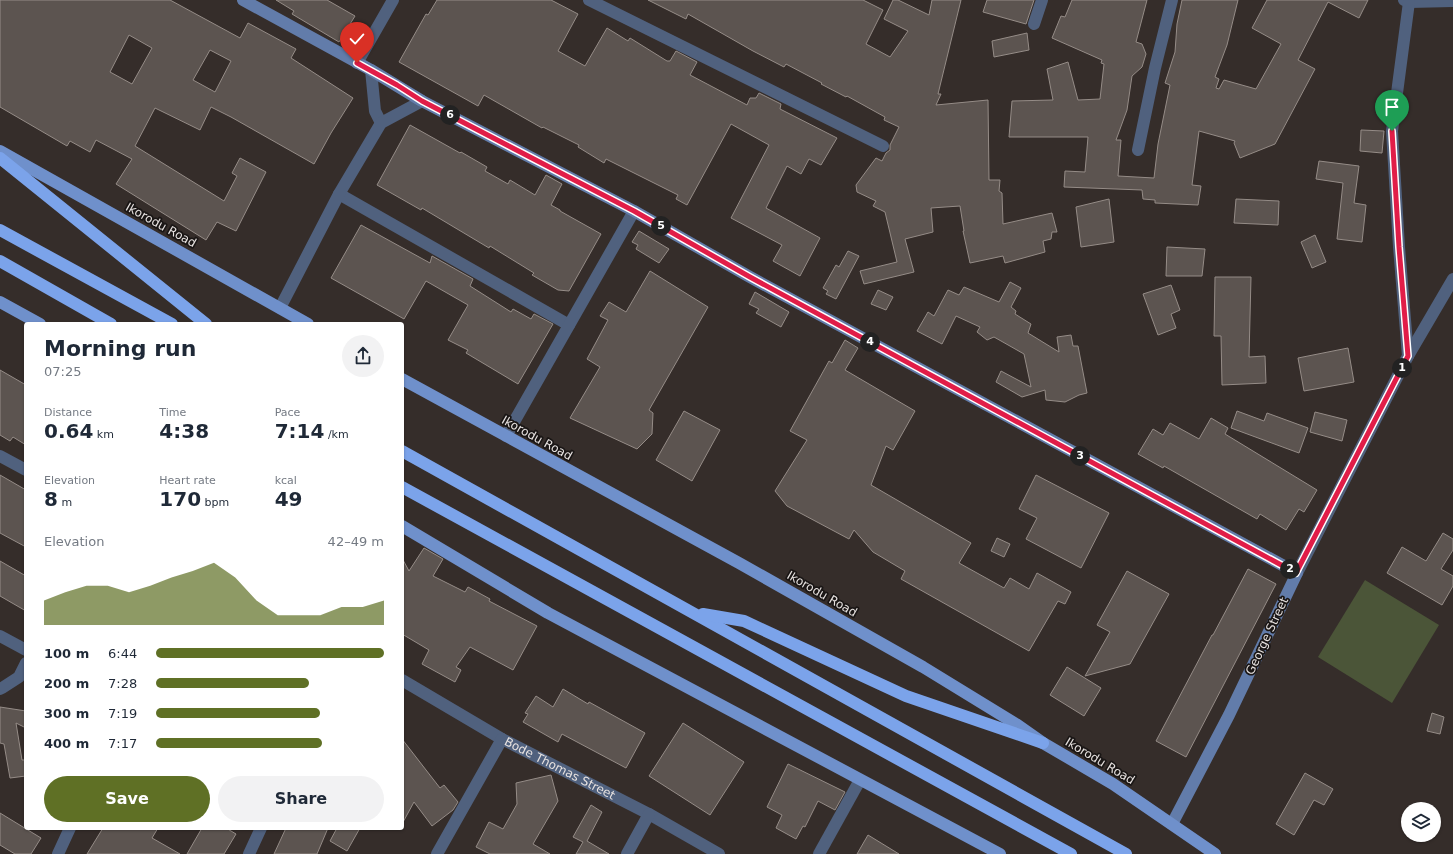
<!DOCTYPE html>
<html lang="en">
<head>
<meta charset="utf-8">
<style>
	body { margin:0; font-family:"DejaVu Sans",sans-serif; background:#f2f2f3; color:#1f2937; height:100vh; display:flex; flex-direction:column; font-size:15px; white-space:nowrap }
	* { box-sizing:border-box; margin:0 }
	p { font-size:13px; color:#747a83 }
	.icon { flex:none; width:22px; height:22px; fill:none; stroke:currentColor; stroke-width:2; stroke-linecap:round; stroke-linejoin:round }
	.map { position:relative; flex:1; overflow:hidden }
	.sheet { position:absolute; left:24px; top:322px; width:380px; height:508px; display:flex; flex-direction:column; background:#fff; border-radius:4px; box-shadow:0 1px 3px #0004 }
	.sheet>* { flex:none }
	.controls { position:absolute; left:1401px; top:802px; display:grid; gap:8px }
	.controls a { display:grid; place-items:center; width:40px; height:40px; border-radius:50%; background:#fff; box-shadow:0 1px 3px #0004; font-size:20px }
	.pin { position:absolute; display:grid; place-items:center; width:34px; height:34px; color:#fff; margin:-41px -17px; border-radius:50% 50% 50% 0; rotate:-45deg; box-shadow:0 0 4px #0007 }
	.pin .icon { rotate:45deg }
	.km { position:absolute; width:20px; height:20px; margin:-10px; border-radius:50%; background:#222; color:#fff; font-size:11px; line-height:20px; text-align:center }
	.round { display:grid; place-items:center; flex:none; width:42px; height:42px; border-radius:21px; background:#f2f2f3 }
	.head { display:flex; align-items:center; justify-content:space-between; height:68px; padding:0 20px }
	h1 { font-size:22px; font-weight:600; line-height:30px }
	.metrics { display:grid; grid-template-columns:repeat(3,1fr); gap:6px; height:68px; padding:4px 20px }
	.metrics div { display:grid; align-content:center }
	.metrics b { font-size:20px; font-weight:600 }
	.metrics small { font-size:11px; font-weight:400 }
	.metrics p { font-size:11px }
	.chart { height:112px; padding:8px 20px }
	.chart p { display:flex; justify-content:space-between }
	.chart svg { width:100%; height:72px; margin-top:4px; fill:#5f7025; opacity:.7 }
	.primary-button { display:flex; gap:8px; margin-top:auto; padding:8px 20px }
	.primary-button a { flex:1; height:46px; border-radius:24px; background:#5f7025; color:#fff; font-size:16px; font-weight:600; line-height:46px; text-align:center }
	.primary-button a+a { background:#f2f2f3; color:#1f2937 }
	ul { padding:0 20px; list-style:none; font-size:13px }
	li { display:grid; grid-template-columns:64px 48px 1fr; align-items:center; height:30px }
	li i { height:10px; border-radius:5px; background:#5f7025 }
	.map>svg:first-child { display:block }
	.green { fill:#4b5538 }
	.building { fill:#5c5450; stroke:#958c87; fill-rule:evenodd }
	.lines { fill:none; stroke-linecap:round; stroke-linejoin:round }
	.street { stroke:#50617e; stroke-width:12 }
	.secondary { stroke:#627caa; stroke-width:12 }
	.primary { stroke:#6f90cb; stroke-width:12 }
	.highway { stroke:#7ba3ea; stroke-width:12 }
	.route-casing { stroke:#fff; stroke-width:8 }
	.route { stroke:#e11d48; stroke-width:5 }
	.labels { text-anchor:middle; stroke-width:3.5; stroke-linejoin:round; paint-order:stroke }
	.street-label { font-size:12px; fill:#e7e2e0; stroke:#1a1615 }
</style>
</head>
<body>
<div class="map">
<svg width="1453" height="854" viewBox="0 0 1453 854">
	<rect width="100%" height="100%" fill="#352d2a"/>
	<path class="green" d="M1365 580 1439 625 1392 703 1318 657Z"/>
	<g class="building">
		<path d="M0 0H170L240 38 248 23 296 49 291 58 353 98 331 133 314 164 231 117 211 107 200 130 155 108 135 146 224 201 237 176 232 173 240 158 266 172 236 231 217 222 206 240 116 184 132 159 96 140 90 152 70 141 67 146 0 107ZM129 35 152 48 132 84 110 72ZM210 50 231 61 215 92 193 80Z"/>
		<path d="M276 0H327L355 16 339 42 292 14 294 11Z"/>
		<path d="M437 0H551L578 14 558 51 585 66 607 28 628 41 630 38 667 61H670L676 51 697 62 690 75 747 105 750 98H756L759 93 781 104 780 109 837 138 821 165 809 159 801 174 787 166 766 208 820 238 800 276 773 261 782 245 731 218 769 145 731 124 687 205 676 199 678 195 606 159 604 163 578 147 579 145 543 127 542 128 484 95 478 106 399 62 426 14 428 15Z"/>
		<path d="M648 0H863L883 10 866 44 890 57 908 31 884 19 893 0H898L929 15 932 0H961L938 94H941L936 105 988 100 989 180H1000L999 191 1002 193 1003 224 1052 213 1057 232H1052L1051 239 1043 241 1045 252 1005 263 1003 256 970 263 963 231H964L960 206 931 208 933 232 905 239 914 272 864 284 860 271 897 262 885 212 873 206 876 201 857 192 856 185 876 158 882 161 886 153 890 150V145L899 127 884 120 885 117 847 96 846 97 821 84 822 83 786 64 784 67 753 51 688 14 686 19Z"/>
		<path d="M987 0H1034L1026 24 983 12Z"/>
		<path d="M1072 0H1147L1136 42 1142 44 1146 54 1142 67 1132 76 1127 110 1116 140H1121L1118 176 1154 178 1158 144 1170 85 1165 83 1175 52 1177 24 1182 0H1238L1227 45 1215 77 1219 79 1216 88 1219 89 1224 80 1256 89 1281 44 1252 28 1267 0H1368L1359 18 1328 2 1298 60 1315 69 1275 144 1240 158 1234 143 1235 141 1199 131 1192 185 1201 186 1198 205 1155 203V200L1143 199 1142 190 1064 187 1065 171 1085 172 1088 137H1009L1012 101 1053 100 1047 69 1068 62 1078 100 1100 99 1104 64 1101 63 1102 60 1052 38 1061 16 1065 17Z"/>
		<path d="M1027 33 1029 50 994 57 992 41Z"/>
		<path d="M410 125 460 153 461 152 487 167 485 171 508 184 510 180 535 195 546 175 562 184 551 205 560 210V211L601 234 569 291 558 290 532 275 534 273 490 246 489 248 422 208 421 210 377 185Z"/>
		<path d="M1361 130 1384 131 1382 153 1360 151Z"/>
		<path d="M1319 161 1359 166 1354 203 1366 205 1362 242 1337 239 1343 183 1316 179Z"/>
		<path d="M1109 199 1114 242 1081 247 1076 207Z"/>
		<path d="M1236 199 1279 201 1278 225 1234 223Z"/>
		<path d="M361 225 430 263 432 256 473 279 470 286 511 312 513 309 531 319 534 314 553 324 518 384 466 353 468 350 448 340 468 305 426 281 404 319 331 278Z"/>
		<path d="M639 231 669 249 659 263 636 249 638 245 632 242Z"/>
		<path d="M1315 235 1326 262 1312 268 1301 242Z"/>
		<path d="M1167 247 1205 249 1202 276H1166Z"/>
		<path d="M848 251 859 256 836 299 826 294 828 291 823 288 836 265 839 267Z"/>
		<path d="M650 271 708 307 649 410 653 413 652 434 637 449 570 418 600 367 587 359 608 320 600 316 609 302 626 312Z"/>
		<path d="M1215 277H1251L1249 357 1265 356 1266 383 1222 385 1221 336H1214Z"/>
		<path d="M1010 282 1021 288 1011 307 1016 311 1015 314 1031 324 1028 333 1059 352 1057 337 1071 335 1073 346H1078L1087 393 1079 395 1065 402 1046 400 1045 390 1022 397 996 382 1001 371 1031 387 1024 354 994 337 987 340 977 332 980 327 956 316 942 344 917 331 928 312 934 316 948 290 959 295 964 287 999 302Z"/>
		<path d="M1171 285 1180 310 1171 314 1176 328 1158 335 1143 294Z"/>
		<path d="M878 290 893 297 886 310 871 304Z"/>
		<path d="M755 292 789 312 781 327 756 313 759 309 749 304Z"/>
		<path d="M845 340 858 348 845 370 915 411 893 450 886 446 871 485 971 543 959 563 1004 588 1010 578 1029 589 1037 573 1071 592 1065 604 1058 601 1029 651 901 579 905 571 873 552 854 530 849 539 787 506 775 491 807 440 790 431 829 361 832 363Z"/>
		<path d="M1348 348 1354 382 1304 391 1298 358Z"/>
		<path d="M0 370 26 385V445L13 437 10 441 0 435Z"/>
		<path d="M684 411 720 430 692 481 656 460Z"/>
		<path d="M1237 411 1264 421 1267 413 1308 428 1299 453 1231 428Z"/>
		<path d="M1315 412 1347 420 1342 441 1310 432Z"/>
		<path d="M1211 418 1228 428 1225 434 1317 490 1304 512 1299 509 1286 530 1260 514 1257 519 1164 466 1163 468 1138 454 1153 429 1163 435 1170 423 1199 439Z"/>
		<path d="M0 475 26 490V547L0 533Z"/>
		<path d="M1036 475 1109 513 1081 568 1026 539 1037 518 1019 509Z"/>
		<path d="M1443 533 1453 539V550L1441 569 1453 576V586L1442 605 1387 573 1402 547 1426 561Z"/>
		<path d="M997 538 1010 544 1004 557 991 551Z"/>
		<path d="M424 548 443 559 433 576 465 592 468 587 490 599 489 601 537 626 513 670 470 647 456 667 461 670 455 682 422 664 429 650 402 634V558L409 571Z"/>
		<path d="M0 561 26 576V611L0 596Z"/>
		<path d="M1248 569 1276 584 1186 757 1156 741 1212 635H1213Z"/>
		<path d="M1127 571 1169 594 1130 664 1085 676 1110 632 1097 625Z"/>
		<path d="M1067 667 1101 688 1084 716 1050 695Z"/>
		<path d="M563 689 588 704 589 702 645 733 626 768 562 734 558 742 523 722 528 714 525 713 536 696 553 707Z"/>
		<path d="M0 707 26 711V728L16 723 22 760H26V776L10 778 4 744 0 743Z"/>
		<path d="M1432 713 1444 717 1440 734 1427 731Z"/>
		<path d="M683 723 744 762 710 815 649 776Z"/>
		<path d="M402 739 440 788 444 785 458 802 453 810 432 826 414 802 402 824Z"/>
		<path d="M788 764 845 792 835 810 818 801 805 827 803 826 796 839 776 828 782 815 767 807Z"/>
		<path d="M1305 773 1333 789 1324 805 1314 800 1294 835 1276 824Z"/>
		<path d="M551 775 558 801 533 844 550 854H490L476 847 489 822 503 829 517 804 516 783Z"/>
		<path d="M591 805 602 812 587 841 609 854H576L583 842 573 837Z"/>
		<path d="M0 813 41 838 31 854H15L0 845Z"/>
		<path d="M103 828H158L152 838 180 854H87Z"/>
		<path d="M202 828H226L236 834 224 854H187Z"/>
		<path d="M286 828H328L317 854H274Z"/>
		<path d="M337 828H360L347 851 330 841Z"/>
		<path d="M868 835 899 854H857Z"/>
	</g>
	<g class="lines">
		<g class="street">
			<path d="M589 0 883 146"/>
			<path d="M1404 0 1409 2 1453 1"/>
			<path d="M1034 24 1042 0"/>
			<path d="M357 63 393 0"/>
			<path d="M371 70 375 111 381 123"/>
			<path d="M1138 150 1155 68 1172 0"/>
			<path d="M339 194 569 325"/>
			<path d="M280 308 339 194 381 123 422 101"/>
			<path d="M1408 356 1399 247 1392 131 1409 2"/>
			<path d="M506 436 634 211"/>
			<path d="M0 456 26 470"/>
			<path d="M1297 573 1408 356 1453 279"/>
			<path d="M0 636 26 650"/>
			<path id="s1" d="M402 680 502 739 649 814 719 854"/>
			<path d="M0 689 2 688 19 677 26 663"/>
			<path d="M58 854 70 828"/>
			<path d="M249 854 261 828"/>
			<path d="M437 854 502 739"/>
			<path d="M627 854 649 814"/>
			<path d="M819 854 860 780"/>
		</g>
		<path class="secondary" d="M243 0 371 70 422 101 634 211 750 277 1297 573 1229 715 1172 824"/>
		<g class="primary">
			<path d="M0 151 308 324"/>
			<path d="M0 302 40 324"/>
			<path d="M402 379 739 563 923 667 1016 724 1043 743 1113 784 1215 854"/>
			<path d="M402 526 548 613 1000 854"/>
		</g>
		<g class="highway">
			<path d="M0 158 206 324"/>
			<path d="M0 230 172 324"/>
			<path d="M0 261 111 324"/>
			<path d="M402 451 1126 854"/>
			<path d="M402 487 1071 854"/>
			<path d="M703 614 744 621 906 696 1043 743"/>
		</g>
	</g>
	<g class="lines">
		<defs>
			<path id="route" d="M357 63 397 85 422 101 634 211 750 277 1296 573 1408 356 1399 247 1392 131"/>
		</defs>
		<use href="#route" class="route-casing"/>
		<use href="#route" class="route"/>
	</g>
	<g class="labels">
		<g class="street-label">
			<text transform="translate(161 225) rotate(29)" y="4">Ikorodu Road</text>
			<text transform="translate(537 438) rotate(29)" y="4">Ikorodu Road</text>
			<text transform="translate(822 594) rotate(30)" y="4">Ikorodu Road</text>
			<text transform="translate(1267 636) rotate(-65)" y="4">George Street</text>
			<text transform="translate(1100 761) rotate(31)" y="4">Ikorodu Road</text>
			<text dy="4" stroke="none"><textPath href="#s1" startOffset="181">Bode Thomas Street</textPath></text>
		</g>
	</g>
</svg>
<div class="controls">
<a><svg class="icon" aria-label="layers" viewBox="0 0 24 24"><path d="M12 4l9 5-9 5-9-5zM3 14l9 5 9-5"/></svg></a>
</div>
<div class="pin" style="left:1392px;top:131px;background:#1e9e55"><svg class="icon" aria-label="arrive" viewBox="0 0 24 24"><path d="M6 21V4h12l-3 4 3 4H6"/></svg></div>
<div class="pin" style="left:357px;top:63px;background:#d93025"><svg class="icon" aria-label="check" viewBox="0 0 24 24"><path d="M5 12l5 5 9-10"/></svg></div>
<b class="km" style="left:1402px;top:368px">1</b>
<b class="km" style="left:1290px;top:569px">2</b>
<b class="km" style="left:1080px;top:456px">3</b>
<b class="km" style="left:870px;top:342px">4</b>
<b class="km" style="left:661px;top:226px">5</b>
<b class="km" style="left:450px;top:115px">6</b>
<section class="sheet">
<div class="head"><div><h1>Morning run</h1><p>07:25</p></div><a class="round"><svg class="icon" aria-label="share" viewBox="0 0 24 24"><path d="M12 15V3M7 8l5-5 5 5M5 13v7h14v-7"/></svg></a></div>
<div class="metrics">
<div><p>Distance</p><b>0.64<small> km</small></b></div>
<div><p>Time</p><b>4:38</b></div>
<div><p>Pace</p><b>7:14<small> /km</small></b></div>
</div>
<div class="metrics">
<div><p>Elevation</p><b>8<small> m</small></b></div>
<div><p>Heart rate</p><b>170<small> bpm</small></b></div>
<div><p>kcal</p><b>49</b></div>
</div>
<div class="chart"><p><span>Elevation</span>42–49 m</p>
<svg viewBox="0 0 160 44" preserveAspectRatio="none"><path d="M0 44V29L10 24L20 20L30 20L40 24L50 20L60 15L70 11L80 6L90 15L100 29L110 38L120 38L130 38L140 33L150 33L160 29V44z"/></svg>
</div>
<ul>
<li><b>100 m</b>6:44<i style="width:100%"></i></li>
<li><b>200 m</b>7:28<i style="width:67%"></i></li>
<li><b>300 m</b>7:19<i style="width:72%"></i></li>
<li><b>400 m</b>7:17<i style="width:73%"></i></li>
</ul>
<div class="primary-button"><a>Save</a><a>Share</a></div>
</section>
</div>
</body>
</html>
